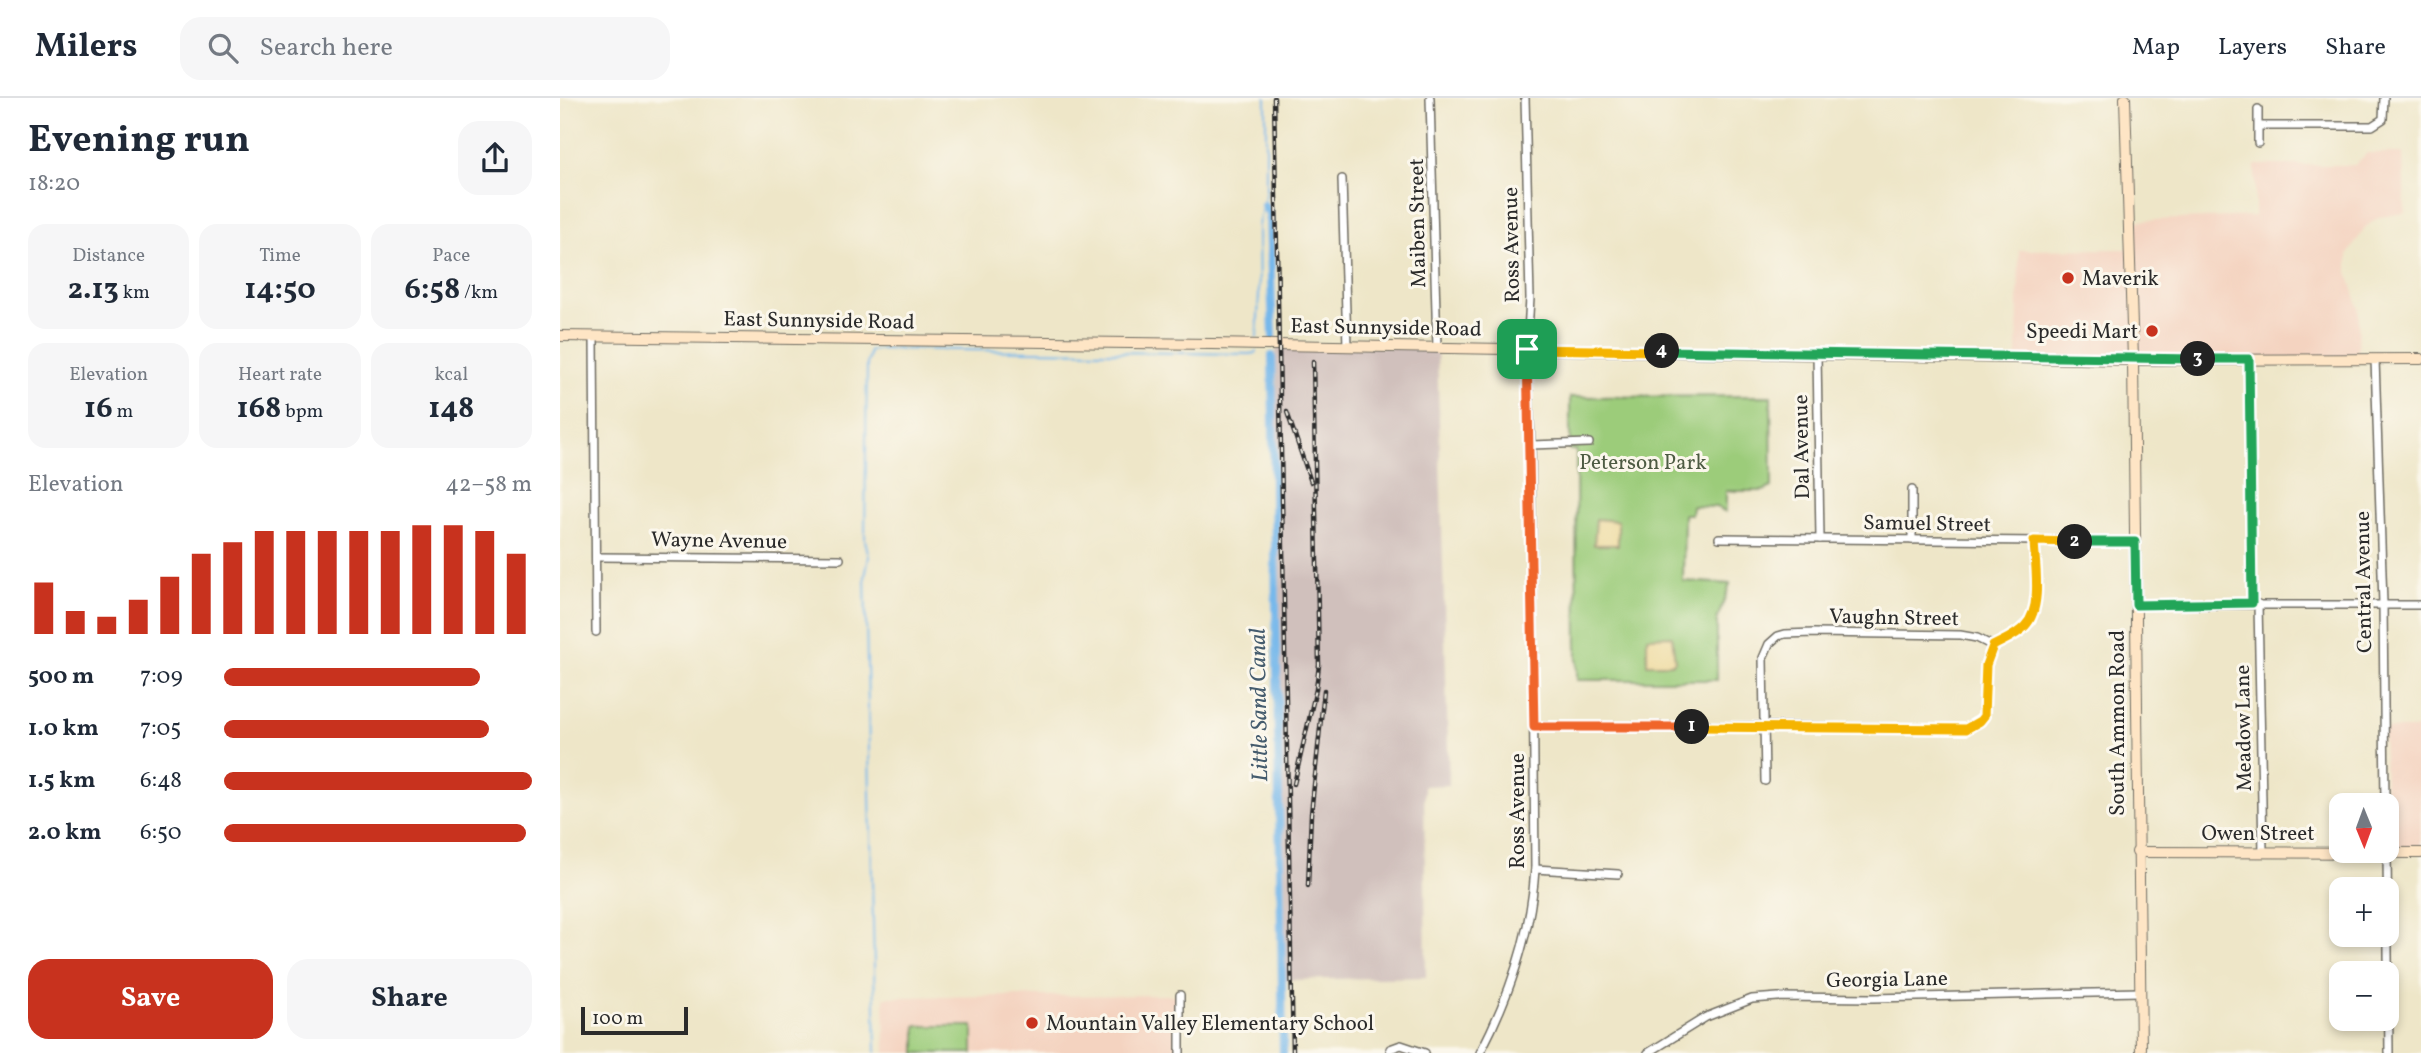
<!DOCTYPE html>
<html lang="en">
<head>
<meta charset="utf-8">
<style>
	body { margin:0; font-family:Vollkorn,serif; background:#f6f6f7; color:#1f2937; height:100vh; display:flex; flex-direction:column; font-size:26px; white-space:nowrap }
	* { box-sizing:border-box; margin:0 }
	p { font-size:23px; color:#747a83 }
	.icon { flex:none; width:38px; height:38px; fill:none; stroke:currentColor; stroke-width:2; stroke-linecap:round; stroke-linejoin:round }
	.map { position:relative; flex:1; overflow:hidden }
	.side { display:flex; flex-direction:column; background:#fff; width:560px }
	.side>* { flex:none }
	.needle { width:46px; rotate:179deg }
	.fabs { position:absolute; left:1769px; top:695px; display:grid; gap:14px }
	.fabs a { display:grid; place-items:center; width:70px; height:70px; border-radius:14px; background:#fff; box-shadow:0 4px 10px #0003; font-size:35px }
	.scale { position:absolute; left:21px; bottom:18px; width:107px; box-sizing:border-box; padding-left:7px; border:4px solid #2b2b2b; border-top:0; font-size:19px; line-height:24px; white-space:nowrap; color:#2b2b2b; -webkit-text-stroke:5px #fbf7ec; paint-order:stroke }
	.pin { position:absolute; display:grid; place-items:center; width:60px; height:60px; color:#fff; margin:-30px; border-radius:14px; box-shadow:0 4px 10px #0006 }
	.km { position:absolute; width:35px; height:35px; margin:-18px; border-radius:50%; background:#222; color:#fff; font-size:19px; line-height:35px; text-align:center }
	.round { display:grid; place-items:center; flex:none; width:74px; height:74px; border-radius:21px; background:#f6f6f7 }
	.summary { display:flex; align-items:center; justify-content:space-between; height:119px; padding:0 28px }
	h1 { font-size:38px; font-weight:700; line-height:52px }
	.stats { display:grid; grid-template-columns:repeat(3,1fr); gap:10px; height:119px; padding:7px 28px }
	.stats div { display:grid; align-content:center; border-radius:18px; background:#f6f6f7; text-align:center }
	.stats b { font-size:30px; font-weight:700 }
	.stats small { font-size:19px; font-weight:400 }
	.stats p { font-size:19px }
	.chart { height:196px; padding:14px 28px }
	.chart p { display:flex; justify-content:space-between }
	.chart svg { width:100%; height:126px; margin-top:7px; stroke:#c8321e; stroke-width:6 }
	.cta { display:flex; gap:14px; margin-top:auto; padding:14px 28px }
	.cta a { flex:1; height:80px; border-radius:21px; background:#c8321e; color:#fff; font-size:28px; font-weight:700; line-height:80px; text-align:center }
	.cta a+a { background:#f6f6f7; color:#1f2937 }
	ul { padding:0 28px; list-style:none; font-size:23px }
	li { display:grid; grid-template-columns:112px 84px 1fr; align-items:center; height:52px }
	li i { height:18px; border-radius:9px; background:#c8321e }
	header { display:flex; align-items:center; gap:42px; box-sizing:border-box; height:98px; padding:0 35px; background:#fff; border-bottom:2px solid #e0e1e3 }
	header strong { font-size:33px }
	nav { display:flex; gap:38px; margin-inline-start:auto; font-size:24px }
	.search { width:490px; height:63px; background:#f6f6f7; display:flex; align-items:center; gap:18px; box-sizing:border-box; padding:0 24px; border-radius:21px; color:#747a83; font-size:26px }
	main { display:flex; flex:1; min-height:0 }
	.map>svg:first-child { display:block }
	.built { fill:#f4d3c0 }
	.industrial { fill:#d0c0bc }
	.green { fill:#9ccc7a; stroke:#647c52; stroke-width:2 }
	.sand { fill:#eeda9e; stroke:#8c8264; stroke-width:2 }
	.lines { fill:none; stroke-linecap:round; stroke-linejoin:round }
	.stream { stroke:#76b8eb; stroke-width:2 }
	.canal { stroke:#76b8eb; stroke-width:8 }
	.street-casing { stroke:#6f6c62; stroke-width:10 }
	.secondary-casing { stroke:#6f6c62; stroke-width:12 }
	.street { stroke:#fff; stroke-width:7 }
	.secondary { stroke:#fee5c5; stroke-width:10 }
	.rail-casing { stroke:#2b2b2b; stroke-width:4.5 }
	.rail { stroke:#fbf7ec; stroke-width:2; stroke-dasharray:5; stroke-linecap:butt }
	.split-1-casing { stroke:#fff; stroke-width:14 }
	.split-2-casing { stroke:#fff; stroke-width:14 }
	.split-3-casing { stroke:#fff; stroke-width:14 }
	.split-4-casing { stroke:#fff; stroke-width:14 }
	.split-5-casing { stroke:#fff; stroke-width:14 }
	.split-1 { stroke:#f0652b; stroke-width:9 }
	.split-2 { stroke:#f5b400; stroke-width:9 }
	.split-3 { stroke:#22a559; stroke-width:9 }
	.split-4 { stroke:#22a559; stroke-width:9 }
	.split-5 { stroke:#f5b400; stroke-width:9 }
	.poi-dot { fill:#c8321e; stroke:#fbf7ec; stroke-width:2.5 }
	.labels { text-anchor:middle; stroke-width:6; stroke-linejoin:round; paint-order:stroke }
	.street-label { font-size:21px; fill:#2b2b2b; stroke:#fbf7ec }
	.poi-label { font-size:21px; fill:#2b2b2b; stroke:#fbf7ec; text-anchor:start }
	.park-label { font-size:21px; fill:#4d5b43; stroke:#fbf7ec }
	.water-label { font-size:23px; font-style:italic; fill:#455c6e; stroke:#fbf7ec }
</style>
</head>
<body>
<header>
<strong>Milers</strong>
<div class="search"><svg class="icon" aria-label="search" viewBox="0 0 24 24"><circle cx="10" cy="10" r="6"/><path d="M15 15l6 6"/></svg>Search here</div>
<nav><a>Map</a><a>Layers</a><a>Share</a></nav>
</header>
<main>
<section class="side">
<div class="summary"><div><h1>Evening run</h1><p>18:20</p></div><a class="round"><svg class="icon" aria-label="share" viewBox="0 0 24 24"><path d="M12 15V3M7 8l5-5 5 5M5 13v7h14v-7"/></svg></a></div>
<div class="stats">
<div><p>Distance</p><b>2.13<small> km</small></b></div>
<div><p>Time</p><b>14:50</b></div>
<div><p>Pace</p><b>6:58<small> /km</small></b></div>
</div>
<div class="stats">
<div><p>Elevation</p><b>16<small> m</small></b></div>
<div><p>Heart rate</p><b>168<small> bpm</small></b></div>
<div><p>kcal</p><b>148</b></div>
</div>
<div class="chart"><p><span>Elevation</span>42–58 m</p>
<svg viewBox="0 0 160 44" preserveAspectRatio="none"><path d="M5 44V26M15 44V36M25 44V38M35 44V32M45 44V24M55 44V16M65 44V12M75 44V8M85 44V8M95 44V8M105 44V8M115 44V8M125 44V6M135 44V6M145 44V8M155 44V16"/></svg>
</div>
<ul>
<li><b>500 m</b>7:09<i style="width:83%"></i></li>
<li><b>1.0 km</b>7:05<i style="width:86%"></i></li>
<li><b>1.5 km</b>6:48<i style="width:100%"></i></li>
<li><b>2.0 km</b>6:50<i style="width:98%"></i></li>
</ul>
<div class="cta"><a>Save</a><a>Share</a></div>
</section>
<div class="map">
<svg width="1861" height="955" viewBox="0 0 1861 955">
	<rect width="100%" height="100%" fill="#fbf7ec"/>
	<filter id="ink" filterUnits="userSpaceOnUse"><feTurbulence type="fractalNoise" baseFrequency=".0143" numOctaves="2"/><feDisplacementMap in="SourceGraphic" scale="14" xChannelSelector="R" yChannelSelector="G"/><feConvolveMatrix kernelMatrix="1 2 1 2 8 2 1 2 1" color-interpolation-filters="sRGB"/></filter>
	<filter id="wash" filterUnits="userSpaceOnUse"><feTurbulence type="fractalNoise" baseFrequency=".00686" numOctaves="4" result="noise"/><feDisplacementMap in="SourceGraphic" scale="28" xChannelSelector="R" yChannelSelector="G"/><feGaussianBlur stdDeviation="1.57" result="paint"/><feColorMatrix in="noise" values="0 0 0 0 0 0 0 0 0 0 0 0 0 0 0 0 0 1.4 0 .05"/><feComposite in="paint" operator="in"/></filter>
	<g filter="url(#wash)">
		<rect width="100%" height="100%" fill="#eee6c8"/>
		<g class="built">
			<path d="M1807 55H1843L1845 115 1820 119 1805 129 1788 157V174L1799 212 1798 261 1457 260 1459 152 1568 151 1572 123 1695 118V67H1795Z"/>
			<path d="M1823 631H1861V755H1827Z"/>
			<path d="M620 897V955H325L324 899Z"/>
		</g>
		<path class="industrial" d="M716 247 877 250 889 687 864 688 866 879 726 882Z"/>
		<g class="green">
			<path d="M1211 298 1212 389 1203 393H1166V414L1156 409 1132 408 1131 416H1124L1123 483 1170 486 1157 522V582H1017L1016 352H1010V299Z"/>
			<rect x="356" y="928" width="57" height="27"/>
		</g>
		<g class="sand">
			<path d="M1036 421 1058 423V447H1034Z"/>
			<path d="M1112 538 1115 563 1111 566H1087V539Z"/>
		</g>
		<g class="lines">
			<g class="stream">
				<path d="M697 239 699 197 698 127 706 94V0"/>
				<path d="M316 955 305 479 309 459 305 442 307 266 310 253 323 251 689 256 696 255V253"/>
			</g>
			<g class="canal">
				<path d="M704 107 709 116 713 239"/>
				<path d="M712 258 723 955"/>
			</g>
		</g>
	</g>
	<g filter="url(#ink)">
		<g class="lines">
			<defs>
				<g id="street">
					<path d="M870 0 877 250"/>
					<path d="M1698 11V45"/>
					<path d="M1699 28H1812L1823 21 1824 0"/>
					<path d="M782 81 787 248"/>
					<path d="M34 238 36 534"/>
					<path d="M1257 256 1260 441"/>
					<path d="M1689 261 1692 505"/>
					<path d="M1815 261 1823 506 1825 707"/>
					<path d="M971 347 1029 345"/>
					<path d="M1159 440 1575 444"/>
					<path d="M1352 442V392"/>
					<path d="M37 459 280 461"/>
					<path d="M1698 506 1703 754"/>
					<path d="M1576 507H1861"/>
					<path d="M974 629 1205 628 1406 631 1420 623 1424 618 1426 567 1433 548"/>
					<path d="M1205 683 1203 560 1209 546 1218 538 1225 536 1254 535 1400 537 1417 540 1433 548C1444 543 1456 537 1465 528 1483 511 1475 467 1474 443"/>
					<path d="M1827 753 1829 955"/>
					<path d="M975 771 1058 776"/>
					<path d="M620 897V955"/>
					<path d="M830 951 841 947 865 955"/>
					<path d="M920 955C950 897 971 836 975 771L971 347 967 251 970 200 965 0"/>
					<path d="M1088 955 1146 919 1192 901 1218 899 1313 900 1580 894"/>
				</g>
				<g id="secondary">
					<path d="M1565 0 1573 262 1581 955"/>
					<path d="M0 238 652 246 1573 262 1861 261"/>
					<path d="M1577 754 1861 755"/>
				</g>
			</defs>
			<use href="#street" class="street-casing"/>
			<use href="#secondary" class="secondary-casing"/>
			<use href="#street" class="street"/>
			<use href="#secondary" class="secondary"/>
			<defs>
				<g id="rail">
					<path d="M714 0 733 955"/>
					<path d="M727 314 751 384"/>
					<path d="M734 686 756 591 759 567 753 263"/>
					<path d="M748 788 751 716 764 592"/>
				</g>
			</defs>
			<use href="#rail" class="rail-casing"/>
			<use href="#rail" class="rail"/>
		</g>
	</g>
	<g class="lines" filter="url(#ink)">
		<defs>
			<path id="split-1" d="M967 251 974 629H1132"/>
			<path id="split-2" d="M1132 629 1406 631 1420 623 1424 618 1426 567 1433 548C1444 542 1456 538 1465 528 1483 510 1475 467 1474 443L1515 444"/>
			<path id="split-3" d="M1515 444H1575L1576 507 1692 505 1689 261H1638"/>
			<path id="split-4" d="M1102 253 1638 261"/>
			<path id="split-5" d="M967 251 1102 253"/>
		</defs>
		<use href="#split-1" class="split-1-casing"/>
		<use href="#split-2" class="split-2-casing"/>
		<use href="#split-3" class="split-3-casing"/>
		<use href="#split-4" class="split-4-casing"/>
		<use href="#split-5" class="split-5-casing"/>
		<use href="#split-1" class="split-1"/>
		<use href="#split-2" class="split-2"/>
		<use href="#split-3" class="split-3"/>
		<use href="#split-4" class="split-4"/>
		<use href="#split-5" class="split-5"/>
	</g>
	<g class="poi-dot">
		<circle cx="1508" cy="180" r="7"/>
		<circle cx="1592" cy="233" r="7"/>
		<circle cx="472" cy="925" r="7"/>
	</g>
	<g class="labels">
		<g class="street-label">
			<text transform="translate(857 125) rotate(-91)" y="7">Maiben Street</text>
			<text transform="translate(951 147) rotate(-91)" y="7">Ross Avenue</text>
			<text transform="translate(259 222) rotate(1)" y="7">East Sunnyside Road</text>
			<text transform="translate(826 229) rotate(1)" y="7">East Sunnyside Road</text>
			<text transform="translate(1241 349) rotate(-91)" y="7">Dal Avenue</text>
			<text transform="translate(1367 425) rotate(1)" y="7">Samuel Street</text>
			<text transform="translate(159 442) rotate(1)" y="7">Wayne Avenue</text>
			<text transform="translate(1803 484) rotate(-91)" y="7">Central Avenue</text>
			<text transform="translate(1334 519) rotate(1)" y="7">Vaughn Street</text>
			<text transform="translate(1557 625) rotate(-90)" y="7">South Ammon Road</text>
			<text transform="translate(1683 630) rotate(-91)" y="7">Meadow Lane</text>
			<text transform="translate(957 713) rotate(-90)" y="7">Ross Avenue</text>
			<text x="1698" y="742">Owen Street</text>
			<text transform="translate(1327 881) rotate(-1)" y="7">Georgia Lane</text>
		</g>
		<g class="poi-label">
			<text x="1522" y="187">Maverik</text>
			<text x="1578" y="240" text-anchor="end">Speedi Mart</text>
			<text x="486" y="932">Mountain Valley Elementary School</text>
		</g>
		<g class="park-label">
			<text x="1083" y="371">Peterson Park</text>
		</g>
		<g class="water-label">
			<text transform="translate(698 607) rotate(-91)" y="8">Little Sand Canal</text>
		</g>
	</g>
</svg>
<div class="fabs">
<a><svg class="needle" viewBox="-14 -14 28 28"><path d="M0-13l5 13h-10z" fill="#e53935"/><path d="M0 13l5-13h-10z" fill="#747a83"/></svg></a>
<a>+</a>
<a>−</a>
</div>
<div class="scale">100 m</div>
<div class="pin" style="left:967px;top:251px;background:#1e9e55"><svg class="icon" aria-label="arrive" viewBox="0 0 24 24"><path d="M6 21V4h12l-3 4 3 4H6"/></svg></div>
<b class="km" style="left:1132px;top:629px">1</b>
<b class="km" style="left:1515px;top:444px">2</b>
<b class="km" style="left:1638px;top:261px">3</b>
<b class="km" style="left:1102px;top:253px">4</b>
</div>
</main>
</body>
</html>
